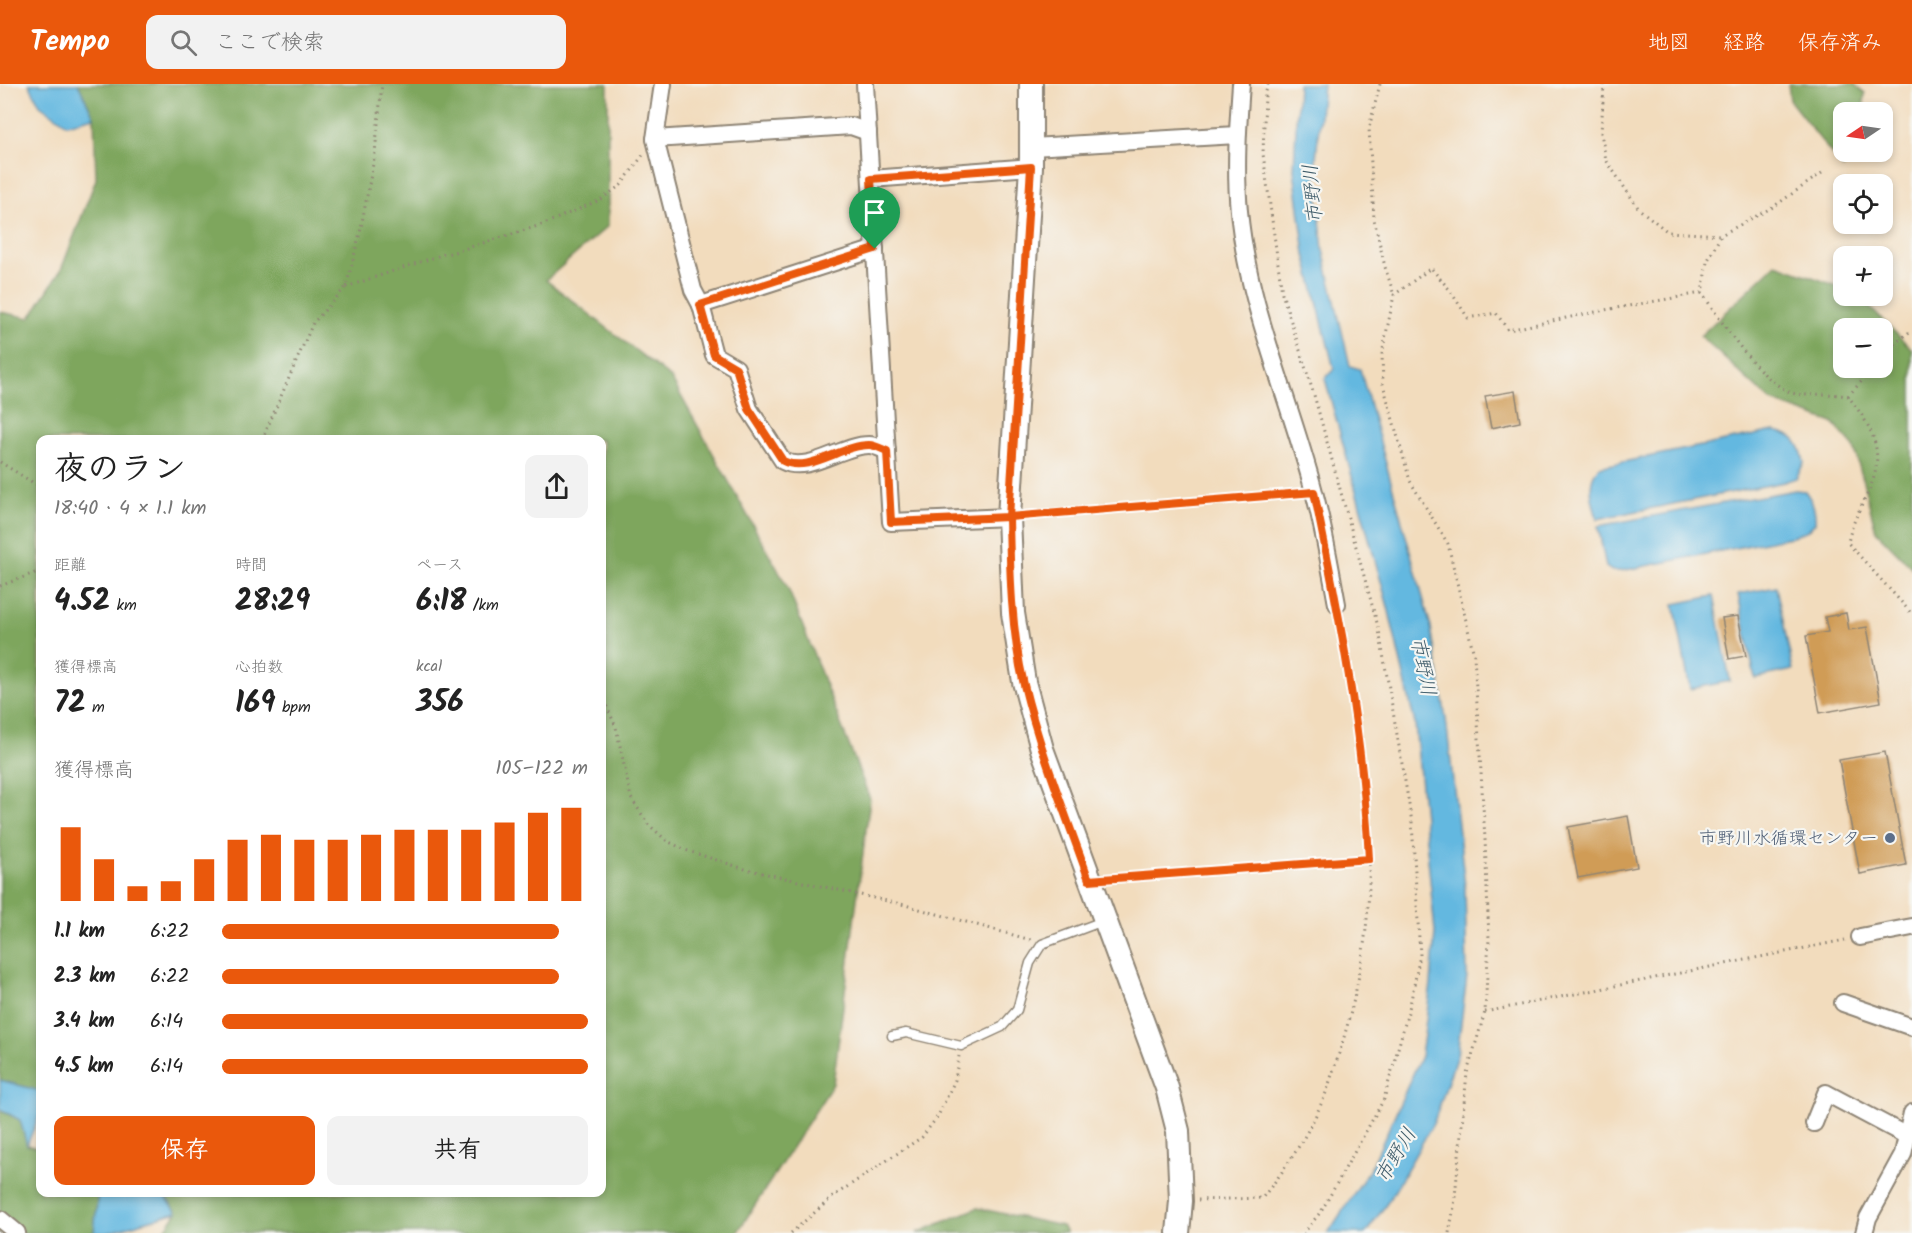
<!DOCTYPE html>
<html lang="ja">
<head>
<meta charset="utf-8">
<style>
	body { margin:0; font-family:Kalam,"Klee One",sans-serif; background:#f2f2f2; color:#222; height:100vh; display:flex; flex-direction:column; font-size:22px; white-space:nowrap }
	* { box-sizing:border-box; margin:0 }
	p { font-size:20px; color:#767676 }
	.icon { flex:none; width:33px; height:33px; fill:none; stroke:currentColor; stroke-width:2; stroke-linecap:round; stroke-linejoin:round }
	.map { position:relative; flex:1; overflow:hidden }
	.panel { position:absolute; left:36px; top:351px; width:570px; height:762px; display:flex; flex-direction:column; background:#fff; border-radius:12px; box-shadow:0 3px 9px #0003 }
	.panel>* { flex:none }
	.needle { width:39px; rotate:257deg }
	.fabs { position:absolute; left:1833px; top:18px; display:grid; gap:12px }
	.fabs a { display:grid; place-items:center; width:60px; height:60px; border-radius:12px; background:#fff; box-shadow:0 3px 9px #0003; font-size:30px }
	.pin { position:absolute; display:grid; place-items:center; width:51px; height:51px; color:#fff; margin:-62px -26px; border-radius:50% 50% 50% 0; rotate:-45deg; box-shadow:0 0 6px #0007 }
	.pin .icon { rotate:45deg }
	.round { display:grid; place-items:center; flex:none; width:63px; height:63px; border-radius:12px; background:#f2f2f2 }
	.summary { display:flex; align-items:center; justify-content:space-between; height:102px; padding:0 18px }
	h1 { font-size:33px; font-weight:600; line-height:45px }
	.figures { display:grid; grid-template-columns:repeat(3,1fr); gap:9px; height:102px; padding:6px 18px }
	.figures div { display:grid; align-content:center }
	.figures b { font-size:30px; font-weight:600 }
	.figures small { font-size:16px; font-weight:400 }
	.figures p { font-size:16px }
	.chart { height:168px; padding:12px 18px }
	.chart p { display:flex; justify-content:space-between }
	.chart svg { width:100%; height:108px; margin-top:6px; stroke:#ea580c; stroke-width:6 }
	.button { display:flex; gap:12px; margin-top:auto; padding:12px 18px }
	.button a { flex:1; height:69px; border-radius:12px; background:#ea580c; color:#fff; font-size:24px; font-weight:600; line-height:69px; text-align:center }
	.button a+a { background:#f2f2f2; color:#222 }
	ul { padding:0 18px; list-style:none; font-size:20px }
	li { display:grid; grid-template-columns:96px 72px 1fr; align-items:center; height:45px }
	li i { height:15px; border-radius:8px; background:#ea580c }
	header { display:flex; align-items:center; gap:36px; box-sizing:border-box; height:84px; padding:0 30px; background:#ea580c; color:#fff }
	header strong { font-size:28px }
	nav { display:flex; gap:33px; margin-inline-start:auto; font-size:21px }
	.search { width:420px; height:54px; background:#f2f2f2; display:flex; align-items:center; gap:15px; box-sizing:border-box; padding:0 21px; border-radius:12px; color:#767676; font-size:22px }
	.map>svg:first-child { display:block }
	.forest { fill:#7ea65d; stroke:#546844; stroke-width:1.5; fill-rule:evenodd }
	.water { fill:#63b8e0; stroke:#477286; stroke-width:1.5 }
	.building { fill:#d09c56 }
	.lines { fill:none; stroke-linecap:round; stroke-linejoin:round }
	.lane-casing { stroke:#8e8474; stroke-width:11 }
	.street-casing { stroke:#8e8474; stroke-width:20 }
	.secondary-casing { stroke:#8e8474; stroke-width:26 }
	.path { stroke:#8e8474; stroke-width:3; stroke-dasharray:1.5 4.5; stroke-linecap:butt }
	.lane { stroke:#fff; stroke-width:8 }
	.street { stroke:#fff; stroke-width:16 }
	.secondary { stroke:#fff; stroke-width:22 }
	.route-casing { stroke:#fff; stroke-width:12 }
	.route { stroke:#ea580c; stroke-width:8 }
	.service-dot { fill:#5c6f8a; stroke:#f6f6f2; stroke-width:2 }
	.labels { text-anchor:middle; stroke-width:4.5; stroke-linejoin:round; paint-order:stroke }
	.service-label { font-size:18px; fill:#4e5e75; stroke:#f6f6f2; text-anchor:end }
	.water-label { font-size:20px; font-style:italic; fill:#3f5c6a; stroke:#f6f6f2 }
</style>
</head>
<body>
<header>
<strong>Tempo</strong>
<div class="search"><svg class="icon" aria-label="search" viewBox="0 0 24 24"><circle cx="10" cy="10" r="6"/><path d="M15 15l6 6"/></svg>ここで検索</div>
<nav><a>地図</a><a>経路</a><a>保存済み</a></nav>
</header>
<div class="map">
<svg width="1912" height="1149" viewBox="0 0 1912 1149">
	<rect width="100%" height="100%" fill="#f6f6f2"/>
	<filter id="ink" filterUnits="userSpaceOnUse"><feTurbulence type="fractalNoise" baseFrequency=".0167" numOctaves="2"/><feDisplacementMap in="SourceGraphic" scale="12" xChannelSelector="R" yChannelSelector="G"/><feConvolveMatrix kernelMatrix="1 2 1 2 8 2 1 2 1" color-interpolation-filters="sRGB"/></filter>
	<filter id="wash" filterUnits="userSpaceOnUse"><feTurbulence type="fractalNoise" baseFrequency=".008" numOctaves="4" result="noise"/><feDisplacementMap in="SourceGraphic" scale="24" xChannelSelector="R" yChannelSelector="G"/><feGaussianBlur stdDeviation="1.35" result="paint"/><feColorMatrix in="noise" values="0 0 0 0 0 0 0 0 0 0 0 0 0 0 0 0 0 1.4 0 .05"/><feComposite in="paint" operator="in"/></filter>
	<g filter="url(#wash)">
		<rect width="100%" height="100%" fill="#f2dcbd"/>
		<g class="forest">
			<path d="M78 0H608V142L546 196 671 294 788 504 870 715 833 1000 737 1149H163L177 1128 162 1109 602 1108V356H40V1007L0 996V228L30 234 61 186 96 95 94 33Z"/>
			<path d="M1788 0H1854L1865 9 1863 28H1844V68H1858L1843 84 1790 17Z"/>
			<path d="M1776 180 1843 204 1844 212H1858L1912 265V484L1876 447 1854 363 1833 339 1771 317 1700 252ZM1844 244H1882V284H1844Z"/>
			<path d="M0 1026 20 1036 27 1061 40 1065V1108L98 1109 94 1149H0Z"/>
			<path d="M977 1124 1062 1142 1066 1149H917Z"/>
		</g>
		<g class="water">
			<path d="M29 0H78L94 33 67 40 40 21Z"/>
			<path d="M1298 0H1323L1315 85 1323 166 1350 282 1360 285 1431 543 1446 635 1465 802 1467 892 1457 971 1434 1038 1390 1115 1366 1149H1328L1372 1082 1421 972 1431 900 1435 848 1415 640 1388 523 1325 295 1334 285 1305 170 1294 86Z"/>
			<path d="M1774 347C1794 350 1801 359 1804 379L1796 394 1784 398 1597 435C1593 417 1585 399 1599 383Z"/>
			<path d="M1795 406 1805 407C1813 418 1816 426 1815 439L1808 446 1795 452 1621 487H1612L1606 483 1598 442Z"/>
			<path d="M1776 503 1793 586 1755 594 1738 510Z"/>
			<path d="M1714 512 1730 597 1690 605 1674 520Z"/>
			<path d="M0 996 40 1007V1030L27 1061 20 1036 0 1025Z"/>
			<path d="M98 1109H162L177 1128 107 1149H94Z"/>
		</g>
		<g id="blocks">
			<g class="building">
				<path d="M1515 307 1520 338 1491 344 1485 312Z"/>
				<path d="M1846 529 1849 546 1867 543 1881 618 1820 629 1806 552 1828 548 1825 533Z"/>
				<path d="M1738 532 1746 572 1729 575 1722 534Z"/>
				<path d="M1885 668 1906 781 1860 790 1839 676Z"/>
				<path d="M1628 732 1637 783 1578 794 1568 743Z"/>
			</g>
		</g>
	</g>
	<g filter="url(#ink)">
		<use href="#blocks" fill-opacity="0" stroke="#8e8474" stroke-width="1.5"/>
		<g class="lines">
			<defs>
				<path id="lane" d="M892 952 906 949 961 962 1002 943 1017 926 1030 879 1042 860 1103 837"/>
				<g id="street">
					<path d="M663 0 655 55 693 206 701 221 875 165"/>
					<path d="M865 0 891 438 1009 433"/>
					<path d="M1241 0C1238 42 1235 85 1239 127 1248 224 1290 315 1314 408 1324 445 1330 483 1337 520"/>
					<path d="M655 55 851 42 868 48"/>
					<path d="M1032 63 1237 51"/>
					<path d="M871 95 1031 83"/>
					<path d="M701 221 714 271 736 284 749 325 783 377C809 390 841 361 869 361 875 361 882 365 887 367"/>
					<path d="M1860 853 1912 843"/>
					<path d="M1843 919 1912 943"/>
					<path d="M1814 1039 1826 1009 1907 1052"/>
					<path d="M0 1135 17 1149"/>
					<path d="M1864 1149 1868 1134 1903 1070 1912 1029"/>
				</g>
				<path id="secondary" d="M1031 0V83L1009 433 1013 529 1024 598 1042 665 1167 1004 1178 1047 1181 1117 1178 1149"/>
			</defs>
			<use href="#lane" class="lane-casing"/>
			<use href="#street" class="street-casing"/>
			<use href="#secondary" class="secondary-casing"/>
			<g class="path">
				<path d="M1268 0 1265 11 1263 70 1282 209 1314 311 1379 546 1412 738 1420 871 1410 921 1384 1015 1322 1126 1304 1149"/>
				<path d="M1380 0 1369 44 1374 135 1385 183 1394 211"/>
				<path d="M1604 0 1601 49 1606 76 1639 125 1668 148 1721 151"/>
				<path d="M1822 89 1773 123 1721 151 1707 178 1702 209C1722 238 1762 302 1796 310 1805 312 1815 310 1824 310 1832 310 1840 311 1848 312 1874 346 1887 369 1867 411 1859 427 1851 441 1848 459L1912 530"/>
				<path d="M346 203 444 170 451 169 544 140 600 116 621 101 643 71"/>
				<path d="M1882 274 1898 257 1912 246"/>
				<path d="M1848 312 1874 284"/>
				<path d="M262 356 313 239 346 203 360 149 375 69 382 0"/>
				<path d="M0 378 40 403"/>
				<path d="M1026 431 1298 410"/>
				<path d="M0 502 40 487"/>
				<path d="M602 618 607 623 616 643 631 714 648 740 667 757 688 767 745 785 905 821 1031 856"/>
				<path d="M1108 794 1369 775"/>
				<path d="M1485 928 1845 856"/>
				<path d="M1198 1116 1262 1114C1286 1085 1307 1052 1322 1018 1328 1006 1331 992 1336 979 1358 912 1371 843 1369 773 1366 692 1351 612 1339 533"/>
				<path d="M791 1149 835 1111 922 1053 938 1032 955 996 959 972"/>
				<path d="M1449 1149 1454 1123 1467 989 1485 928 1489 855 1485 755 1474 571 1448 460 1410 397 1383 300 1382 270 1394 211 1431 184 1449 205 1468 234 1496 229 1508 246 1605 226 1702 209"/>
			</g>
			<use href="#lane" class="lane"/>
			<use href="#street" class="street"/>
			<use href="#secondary" class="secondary"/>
		</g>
	</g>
	<g class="lines" filter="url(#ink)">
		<defs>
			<path id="route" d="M875 165 700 221 714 271 736 284 749 325 783 377C809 390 841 361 869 361 875 361 882 365 887 367L891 438 1009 433C1010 489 1011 546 1024 601 1040 667 1066 731 1089 796L1369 775C1363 651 1339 529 1314 408L1009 433 1031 83 871 95 875 165"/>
		</defs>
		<use href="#route" class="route-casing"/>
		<use href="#route" class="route"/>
	</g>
	<circle class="service-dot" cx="1890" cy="754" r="6"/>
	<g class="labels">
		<g class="service-label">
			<text x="1878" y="760">市野川水循環センター</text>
		</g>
		<g class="water-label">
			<text transform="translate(1312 110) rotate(-95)" y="7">市野川</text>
			<text transform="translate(1424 582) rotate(79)" y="7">市野川</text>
			<text transform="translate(1395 1071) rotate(-59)" y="7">市野川</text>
		</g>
	</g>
</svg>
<div class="fabs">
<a><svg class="needle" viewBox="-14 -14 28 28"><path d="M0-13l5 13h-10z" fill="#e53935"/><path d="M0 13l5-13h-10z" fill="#767676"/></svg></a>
<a><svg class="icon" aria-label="locate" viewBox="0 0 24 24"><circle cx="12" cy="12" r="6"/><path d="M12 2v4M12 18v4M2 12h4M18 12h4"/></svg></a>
<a>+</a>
<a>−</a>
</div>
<div class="pin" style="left:875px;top:165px;background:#1e9e55"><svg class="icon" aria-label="arrive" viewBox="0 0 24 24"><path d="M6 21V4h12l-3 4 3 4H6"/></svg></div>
<section class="panel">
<div class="summary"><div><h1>夜のラン</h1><p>18:40 · 4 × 1.1 km</p></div><a class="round"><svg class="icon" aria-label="share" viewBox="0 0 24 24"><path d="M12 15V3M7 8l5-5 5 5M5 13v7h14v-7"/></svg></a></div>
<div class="figures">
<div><p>距離</p><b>4.52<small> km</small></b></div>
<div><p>時間</p><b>28:29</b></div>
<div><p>ペース</p><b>6:18<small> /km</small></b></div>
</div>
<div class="figures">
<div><p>獲得標高</p><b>72<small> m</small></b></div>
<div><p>心拍数</p><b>169<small> bpm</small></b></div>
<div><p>kcal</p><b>356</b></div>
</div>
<div class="chart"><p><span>獲得標高</span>105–122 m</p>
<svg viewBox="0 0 160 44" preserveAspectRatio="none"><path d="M5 44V14M15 44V27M25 44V38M35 44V36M45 44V27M55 44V19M65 44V17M75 44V19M85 44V19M95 44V17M105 44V15M115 44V15M125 44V15M135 44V12M145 44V8M155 44V6"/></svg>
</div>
<ul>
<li><b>1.1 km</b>6:22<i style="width:92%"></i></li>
<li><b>2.3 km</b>6:22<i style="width:92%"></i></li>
<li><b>3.4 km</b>6:14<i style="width:100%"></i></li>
<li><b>4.5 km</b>6:14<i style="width:100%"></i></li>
</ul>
<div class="button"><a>保存</a><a>共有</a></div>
</section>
</div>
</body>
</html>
